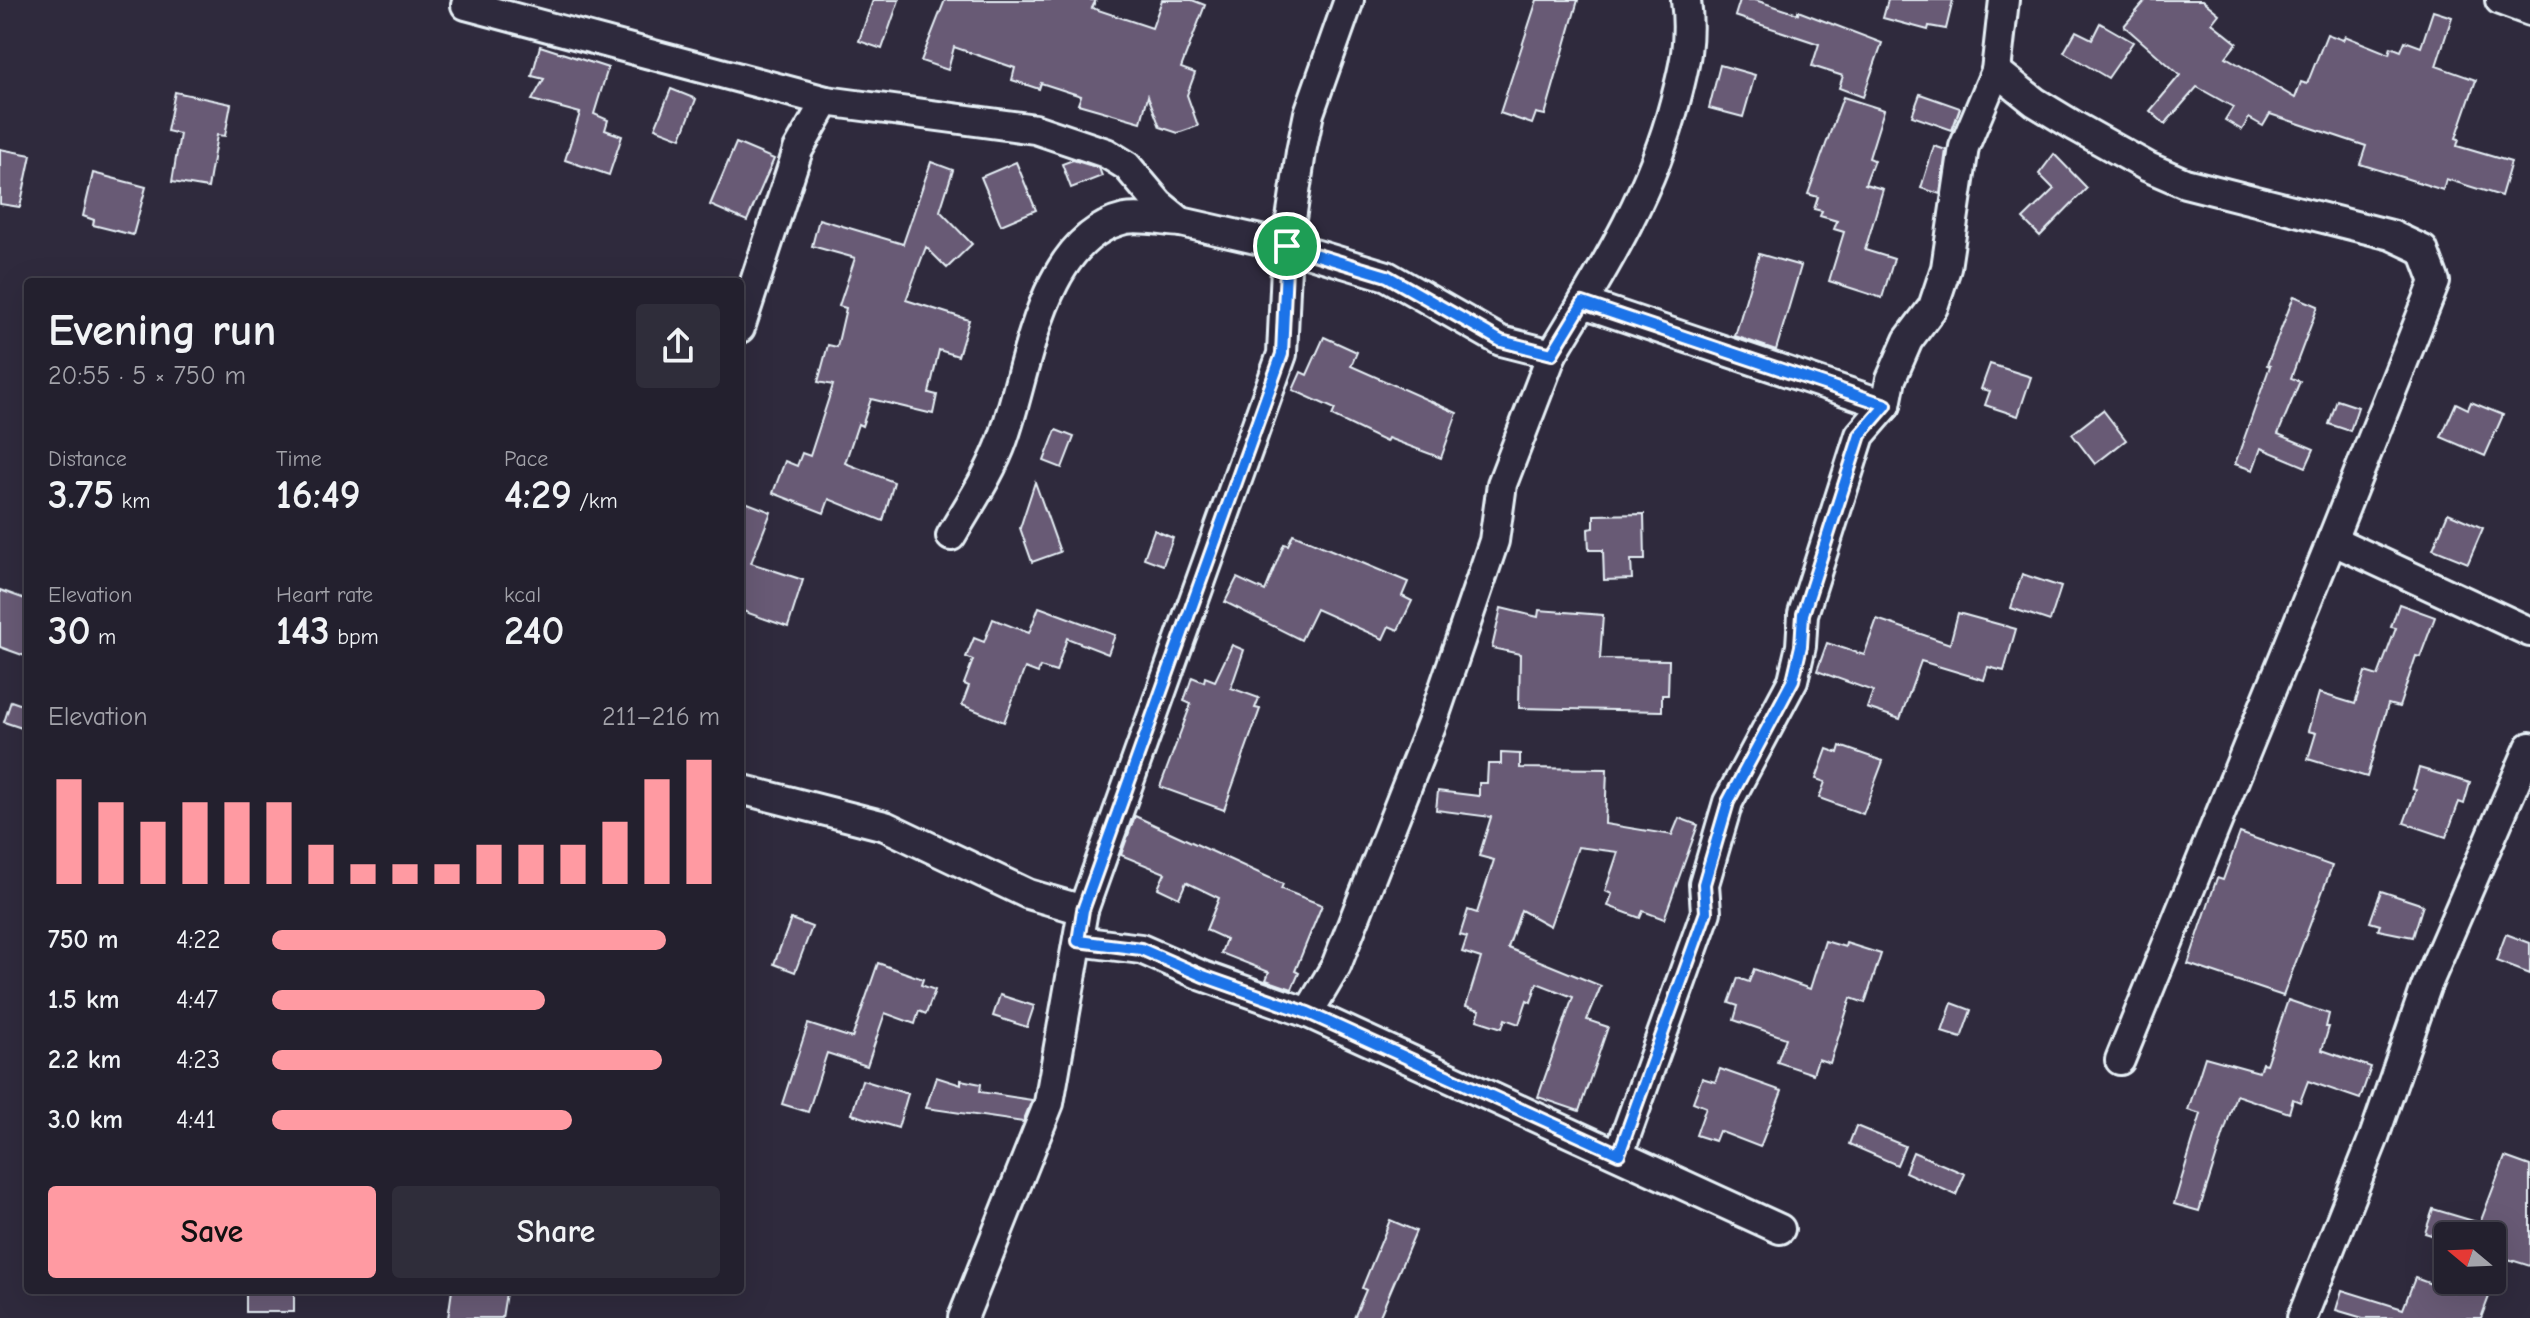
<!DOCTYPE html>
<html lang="en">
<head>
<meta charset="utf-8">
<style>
	body { margin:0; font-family:"Comic Neue",sans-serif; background:#2f2d3a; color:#f1f3f6; height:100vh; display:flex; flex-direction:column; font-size:30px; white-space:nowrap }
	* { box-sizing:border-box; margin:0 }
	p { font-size:26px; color:#a3a3aa }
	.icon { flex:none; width:44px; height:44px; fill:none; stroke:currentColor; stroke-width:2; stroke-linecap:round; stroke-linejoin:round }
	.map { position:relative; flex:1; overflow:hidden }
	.drawer { position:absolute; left:24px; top:278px; width:720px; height:1016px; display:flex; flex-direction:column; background:#23202e; border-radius:8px; box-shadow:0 8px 32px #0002,0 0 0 2px #403e4a }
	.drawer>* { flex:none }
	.needle { width:52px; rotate:289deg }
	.tools { position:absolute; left:2434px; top:1222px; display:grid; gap:16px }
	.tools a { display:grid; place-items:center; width:72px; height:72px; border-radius:8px; background:#23202e; box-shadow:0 8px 32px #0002,0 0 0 2px #403e4a; font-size:40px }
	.pin { position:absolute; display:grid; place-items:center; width:68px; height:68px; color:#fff; margin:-34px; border:4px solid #fff; border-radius:50%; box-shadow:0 2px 8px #0007 }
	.round { display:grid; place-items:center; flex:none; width:84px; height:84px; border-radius:8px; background:#2f2d3a }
	.summary { display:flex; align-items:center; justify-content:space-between; height:136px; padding:0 24px }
	h1 { font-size:44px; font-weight:700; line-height:60px }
	.stats { display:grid; grid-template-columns:repeat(3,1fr); gap:12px; height:136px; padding:8px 24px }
	.stats div { display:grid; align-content:center }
	.stats b { font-size:40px; font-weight:700 }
	.stats small { font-size:22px; font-weight:400 }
	.stats p { font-size:22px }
	.chart { height:224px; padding:16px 24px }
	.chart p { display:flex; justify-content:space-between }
	.chart svg { width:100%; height:144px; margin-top:8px; stroke:#ff9aa2; stroke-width:6 }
	.action { display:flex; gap:16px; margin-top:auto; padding:16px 24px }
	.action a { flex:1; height:92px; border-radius:8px; background:#ff9aa2; color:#111; font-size:32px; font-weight:700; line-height:92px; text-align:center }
	.action a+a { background:#2f2d3a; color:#f1f3f6 }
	ul { padding:0 24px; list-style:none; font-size:26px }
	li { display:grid; grid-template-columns:128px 96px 1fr; align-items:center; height:60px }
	li i { height:20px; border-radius:10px; background:#ff9aa2 }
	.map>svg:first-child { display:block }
	.building { fill:#685a75; stroke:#e8f1f8; stroke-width:2 }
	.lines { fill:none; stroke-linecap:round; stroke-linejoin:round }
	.minor-casing { stroke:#e8f1f8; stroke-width:34 }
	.minor { stroke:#2f2a3d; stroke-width:28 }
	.route-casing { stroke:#fff; stroke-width:16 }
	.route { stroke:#1a73e8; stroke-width:10 }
</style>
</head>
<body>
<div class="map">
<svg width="2530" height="1318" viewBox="0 0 2530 1318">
	<rect width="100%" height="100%" fill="#2f2a3d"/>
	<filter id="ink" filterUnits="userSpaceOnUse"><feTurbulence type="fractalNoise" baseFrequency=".0125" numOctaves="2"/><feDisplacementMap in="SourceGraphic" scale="16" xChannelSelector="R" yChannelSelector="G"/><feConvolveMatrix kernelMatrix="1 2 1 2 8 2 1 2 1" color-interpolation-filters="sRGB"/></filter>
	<g filter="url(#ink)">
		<g class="building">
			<path d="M873 0H899L882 49 859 41Z"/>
			<path d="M945 0H1096L1092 8 1152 28 1162 0H1192L1205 5 1181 68 1195 73 1187 95 1198 126 1178 133 1160 127 1148 96 1141 122 1078 104 1081 96 1041 83 1039 89 1012 80 1015 68 954 47 948 70 921 61Z"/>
			<path d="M1537 0H1578L1545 115 1536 113 1532 124 1500 113Z"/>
			<path d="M1740 0H1755L1798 14V11L1882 43 1863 97 1839 88 1843 76 1812 66 1819 44 1735 16Z"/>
			<path d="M1888 0H1953L1946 29 1929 26 1928 30 1883 18Z"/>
			<path d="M2146 0H2202L2219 14 2212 23 2237 43 2226 57 2295 98 2301 82 2307 84 2327 34 2343 40 2345 36 2389 54 2391 47 2401 51 2405 41 2421 47 2433 11 2452 17 2436 66 2476 80 2456 138 2459 139 2457 146 2511 162 2501 196 2446 179 2443 190 2360 164 2366 146 2270 114 2263 126 2249 118 2242 130 2225 120 2233 107 2197 87 2165 124 2150 111 2180 75 2124 26Z"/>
			<path d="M2100 23 2133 42 2108 78 2064 52 2076 31 2092 39Z"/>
			<path d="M540 46 608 68 594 114 608 120 605 130 622 136 609 175 565 160 580 113 532 100 544 79 532 76Z"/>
			<path d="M1720 65 1755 75 1743 117 1709 108Z"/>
			<path d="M671 89 696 99 681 138 655 128Z"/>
			<path d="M175 92 231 104 225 136 217 135 208 188 172 182 180 134 167 131Z"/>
			<path d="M1920 94 1960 108 1952 130 1912 116Z"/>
			<path d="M1843 97 1884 110 1869 158 1874 160 1865 184 1883 189 1865 250 1894 259 1882 298 1829 281 1844 232 1834 229 1837 221 1820 216 1822 211 1814 209 1818 197 1808 194Z"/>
			<path d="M736 143 774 159 747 221 710 205Z"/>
			<path d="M1934 146 1946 150 1940 194 1921 188Z"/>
			<path d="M0 149 31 155 20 207 0 204Z"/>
			<path d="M2054 154 2087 188 2040 236 2023 219 2054 189 2039 174Z"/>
			<path d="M1073 160 1099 168 1102 176 1071 188 1062 164Z"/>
			<path d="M931 162 953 170 940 211 972 244 947 268 926 247 906 300 969 320 958 356 939 350 929 393 937 395 933 414 871 399 862 426 858 424 845 463 894 482 883 521 829 499 824 513 773 493 785 461 797 466 802 453 810 456 833 385 818 382 828 345 837 347 846 308 839 306 855 258 812 246 819 219 903 244Z"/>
			<path d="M1016 162 1036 210 1001 225 981 177Z"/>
			<path d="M93 173 146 187 133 235 93 225 94 220 83 216Z"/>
			<path d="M1759 254 1801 266 1776 350 1735 336Z"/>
			<path d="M2294 296 2318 306 2291 378 2300 381 2278 434 2314 449 2306 467 2261 448 2253 470 2235 464 2270 366 2267 365Z"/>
			<path d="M1324 337 1357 352 1351 366 1457 413 1441 458 1388 438 1386 442 1332 416 1335 409 1293 390 1301 372 1307 375Z"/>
			<path d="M1990 364 2031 377 2018 416 1985 405 1990 391 1981 389Z"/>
			<path d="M2337 400 2358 407 2350 431 2329 424Z"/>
			<path d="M2471 402 2503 415 2485 456 2441 437 2456 403 2468 409Z"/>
			<path d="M2103 410 2126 440 2095 464 2072 434Z"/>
			<path d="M1056 430 1074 437 1062 468 1044 461Z"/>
			<path d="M1035 482 1060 552 1032 562 1020 528Z"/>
			<path d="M740 500 771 512 751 563 803 580 788 627 740 610Z"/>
			<path d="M2448 513 2483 528 2468 563 2433 549Z"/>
			<path d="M1644 514 1645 560H1631L1632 579 1604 580 1603 550H1589L1588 529 1594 528V515Z"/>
			<path d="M1154 530 1173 538 1163 565 1144 558Z"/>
			<path d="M1293 534 1408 582 1402 596 1412 601 1398 630 1389 626 1383 639 1316 609 1301 640 1225 602 1237 578 1265 591 1284 544 1288 545Z"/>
			<path d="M2022 574 2061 587 2050 621 2011 608Z"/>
			<path d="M0 590 28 600V657L0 647Z"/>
			<path d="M2399 604 2435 617 2420 657 2416 656 2399 707 2388 704 2367 777 2308 759 2316 733 2308 731 2319 693 2355 704 2365 672 2378 676 2396 628 2391 627Z"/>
			<path d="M1039 607 1115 635 1108 654 1067 638 1056 672 1040 667 1038 673 1025 668 1004 722 962 705 969 686 964 684 973 660 966 657 974 638 984 642 993 619 1029 633Z"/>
			<path d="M1501 608 1538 617 1539 610 1603 615 1600 659 1669 660 1668 695H1662V711L1519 708 1520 654 1492 648Z"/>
			<path d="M1958 613 2016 629 2004 671 1988 667 1984 680 1921 661 1900 719 1867 708 1873 691 1817 671 1827 643 1864 655 1877 619 1950 644Z"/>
			<path d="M1232 645 1244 650 1231 688 1259 698 1255 708 1260 709 1224 810 1160 787 1191 704 1184 701 1192 677 1204 682 1205 677 1215 681Z"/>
			<path d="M11 701 28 707V730L4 722Z"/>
			<path d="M1840 746 1883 761 1863 814 1819 798 1825 782 1816 779 1827 749 1838 753Z"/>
			<path d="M1501 753 1520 754V768L1607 769 1605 824 1672 835 1679 818 1698 825 1664 919 1643 911 1640 918 1608 906 1612 894 1605 891 1618 852 1578 847 1550 926 1521 910 1508 948 1601 986 1587 1020 1608 1027 1579 1111 1538 1097 1573 997 1537 983 1531 1002 1527 1000 1519 1024 1505 1019 1502 1028 1477 1020 1480 1010 1466 1006 1481 958 1462 952 1467 937 1460 935 1468 910 1477 913 1494 860 1479 856 1491 817 1436 810 1438 791 1479 796V783H1487L1488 764H1501Z"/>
			<path d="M2419 768 2470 783 2464 804 2459 802 2446 837 2404 823 2416 790 2413 789Z"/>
			<path d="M1135 816 1283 884 1281 889 1322 905 1295 971 1299 973 1292 989 1266 980 1269 972 1221 953 1226 939 1206 930 1219 898 1186 882 1179 898 1158 888 1165 873 1121 855Z"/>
			<path d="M2240 833 2332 866 2283 996 2188 964 2217 878 2223 880Z"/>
			<path d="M2381 891 2423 905 2413 937 2378 930 2380 925 2370 922Z"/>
			<path d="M791 919 812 927 795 972 774 964Z"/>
			<path d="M2506 934 2530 943V974L2496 961Z"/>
			<path d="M1825 941 1845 947 1846 943 1881 954 1865 1003 1851 998 1830 1063 1818 1059 1813 1074 1777 1062 1786 1038 1734 1020 1738 1006 1729 1003 1738 978 1749 982 1754 969 1810 989Z"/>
			<path d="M878 963 923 979 921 985 935 990 926 1014 919 1011 915 1024 885 1013 867 1066 827 1053 808 1112 782 1104 808 1024 852 1038Z"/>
			<path d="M1000 995 1034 1006 1027 1027 993 1016Z"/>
			<path d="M2288 1000 2329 1014 2326 1027H2329L2322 1050 2371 1067 2360 1099 2308 1081 2300 1102 2293 1099 2289 1113 2236 1095 2199 1211 2174 1204 2201 1114 2188 1110 2205 1057 2259 1072 2262 1063 2266 1064Z"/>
			<path d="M1952 1003 1971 1010 1961 1038 1942 1032Z"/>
			<path d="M1720 1069 1782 1091 1760 1147 1719 1131 1715 1141 1696 1135 1706 1107 1693 1102 1702 1078 1715 1082Z"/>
			<path d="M936 1077 961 1085V1080L981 1084 980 1092 1032 1100 1023 1122 926 1108Z"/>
			<path d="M862 1080 908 1094 898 1128 852 1114Z"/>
			<path d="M1856 1126 1905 1146 1897 1165 1849 1144Z"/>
			<path d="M1913 1152 1965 1174 1956 1195 1905 1172Z"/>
			<path d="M2505 1157 2530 1166V1266L2492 1254V1236H2448V1240L2425 1233 2433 1209 2480 1223Z"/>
			<path d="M1390 1220 1416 1231 1379 1318H1354L1366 1290 1362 1288Z"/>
			<path d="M2415 1278 2453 1292 2458 1280 2491 1291 2481 1318H2363L2336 1310 2342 1290 2403 1309Z"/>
			<rect x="246" y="1290" width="48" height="22"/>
			<path d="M452 1290 506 1293 502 1318H448Z"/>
		</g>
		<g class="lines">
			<defs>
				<g id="minor">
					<path d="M2500 0 2530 11"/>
					<path d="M466 5 826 101 1035 129 1106 153 1127 166 1159 204 1181 222 1287 246 1387 276 1501 341 1552 354C1601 273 1651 195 1675 102 1685 65 1691 39 1686 0"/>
					<path d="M1996 71 2035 102 2073 125 2148 167 2185 183 2391 235 2423 250 2435 282 2332 540"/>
					<path d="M1583 303 1886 405"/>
					<path d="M740 328 798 150 826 101"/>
					<path d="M951 536C969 505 991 473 1003 439 1028 370 1040 239 1125 219 1141 216 1164 221 1181 222"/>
					<path d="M740 789 885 826 1028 894 1083 910"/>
					<path d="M1078 941 1141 949 1203 976 1308 1013 1336 966 1433 720 1494 541 1502 484 1552 354"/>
					<path d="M1308 1013 1780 1229"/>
					<path d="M2120 1060 2332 540 2530 632"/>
					<path d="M1619 1154 1706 912 1704 884 1728 802 1793 680 1801 646 1803 614 1860 435 1886 405 1891 379 1908 340 1933 307 1946 268 1964 147 1996 71 2004 0"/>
					<path d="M963 1318 1049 1103 1083 910 1282 354 1287 246 1301 152 1309 113 1349 0"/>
					<path d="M2302 1318 2374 1137 2426 987 2530 747"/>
				</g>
			</defs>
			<use href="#minor" class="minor-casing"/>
			<use href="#minor" class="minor"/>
		</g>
	</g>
	<g class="lines" filter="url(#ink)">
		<defs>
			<path id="route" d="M1287 246 1387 276 1501 341 1552 354 1583 303 1886 405 1860 435 1803 614 1801 646 1793 680 1728 802 1704 884 1706 912 1619 1154 1308 1013 1203 976 1141 949 1078 941 1083 910 1282 354Z"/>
		</defs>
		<use href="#route" class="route-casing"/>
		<use href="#route" class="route"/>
	</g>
</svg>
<div class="tools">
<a><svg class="needle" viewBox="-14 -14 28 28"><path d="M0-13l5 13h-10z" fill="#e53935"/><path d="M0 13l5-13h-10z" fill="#a3a3aa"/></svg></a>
</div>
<div class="pin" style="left:1287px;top:246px;background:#1e9e55"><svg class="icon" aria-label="arrive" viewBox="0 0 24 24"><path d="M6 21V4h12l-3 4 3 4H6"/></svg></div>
<section class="drawer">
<div class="summary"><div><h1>Evening run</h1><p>20:55 · 5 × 750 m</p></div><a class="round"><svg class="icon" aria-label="share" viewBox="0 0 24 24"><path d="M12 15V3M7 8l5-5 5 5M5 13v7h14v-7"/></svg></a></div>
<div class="stats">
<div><p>Distance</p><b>3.75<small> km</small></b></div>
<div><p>Time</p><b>16:49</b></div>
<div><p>Pace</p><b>4:29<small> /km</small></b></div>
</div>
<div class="stats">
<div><p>Elevation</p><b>30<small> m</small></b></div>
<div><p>Heart rate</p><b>143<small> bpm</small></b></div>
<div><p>kcal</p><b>240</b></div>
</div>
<div class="chart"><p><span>Elevation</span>211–216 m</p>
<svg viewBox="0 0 160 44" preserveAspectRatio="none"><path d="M5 44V12M15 44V19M25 44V25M35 44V19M45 44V19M55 44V19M65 44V32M75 44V38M85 44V38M95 44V38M105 44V32M115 44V32M125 44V32M135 44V25M145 44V12M155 44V6"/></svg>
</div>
<ul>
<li><b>750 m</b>4:22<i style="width:88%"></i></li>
<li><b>1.5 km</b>4:47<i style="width:61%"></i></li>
<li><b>2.2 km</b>4:23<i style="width:87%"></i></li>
<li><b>3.0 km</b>4:41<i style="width:67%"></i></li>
</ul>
<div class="action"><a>Save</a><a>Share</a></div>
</section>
</div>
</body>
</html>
